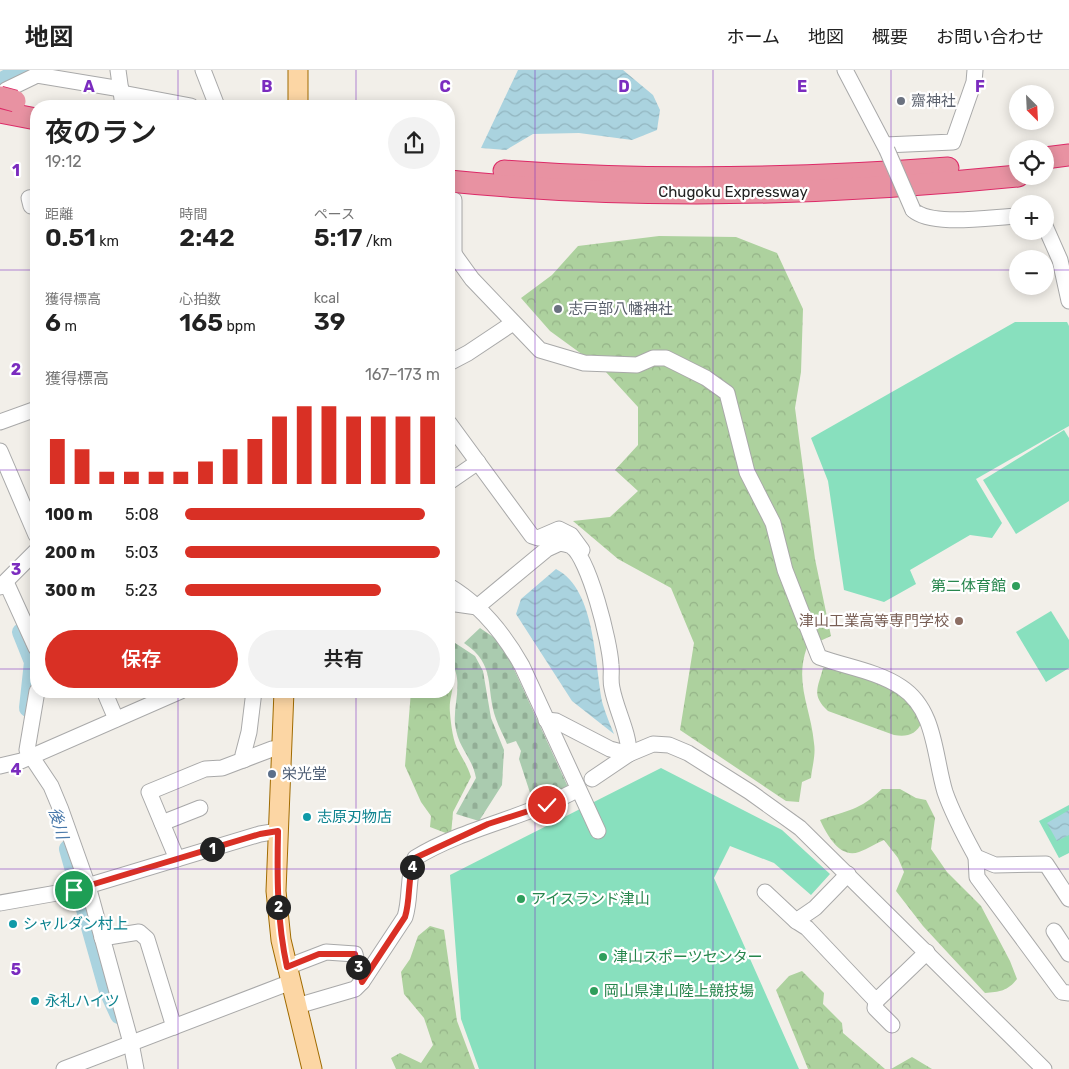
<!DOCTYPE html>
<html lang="ja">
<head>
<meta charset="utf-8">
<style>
	body { margin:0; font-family:Rubik,"Noto Sans JP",sans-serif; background:#f2f2f2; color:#222; height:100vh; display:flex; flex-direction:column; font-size:19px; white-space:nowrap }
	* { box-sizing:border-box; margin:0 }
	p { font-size:16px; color:#767676 }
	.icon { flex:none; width:28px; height:28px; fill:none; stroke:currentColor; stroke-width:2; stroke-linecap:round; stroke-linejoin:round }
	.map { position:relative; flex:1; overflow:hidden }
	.sheet { position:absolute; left:30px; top:30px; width:425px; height:598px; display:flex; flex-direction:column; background:#fff; border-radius:20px; box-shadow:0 2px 12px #0003 }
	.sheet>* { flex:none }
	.needle { width:32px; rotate:156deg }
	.controls { position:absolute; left:1009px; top:15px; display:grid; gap:10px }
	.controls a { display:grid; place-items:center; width:45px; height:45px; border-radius:50%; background:#fff; box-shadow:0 2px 12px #0003; font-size:25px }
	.pin { position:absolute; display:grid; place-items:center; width:42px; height:42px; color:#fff; margin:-21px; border:2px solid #fff; border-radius:50%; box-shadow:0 1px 5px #0007 }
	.km { position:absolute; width:25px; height:25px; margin:-12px; border-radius:50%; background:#222; color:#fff; font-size:14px; line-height:25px; text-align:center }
	.round { display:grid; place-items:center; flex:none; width:52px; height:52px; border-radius:26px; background:#f2f2f2 }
	.overview { display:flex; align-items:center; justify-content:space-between; height:85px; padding:0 15px }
	h1 { font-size:28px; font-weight:600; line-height:38px }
	.stats { display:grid; grid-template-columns:repeat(3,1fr); gap:8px; height:85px; padding:5px 15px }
	.stats div { display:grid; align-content:center }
	.stats b { font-size:25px; font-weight:600 }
	.stats small { font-size:14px; font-weight:400 }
	.stats p { font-size:14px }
	.chart { height:140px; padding:10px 15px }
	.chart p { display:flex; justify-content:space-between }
	.chart svg { width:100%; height:90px; margin-top:5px; stroke:#d93025; stroke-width:6 }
	.primary-button { display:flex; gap:10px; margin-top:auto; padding:10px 15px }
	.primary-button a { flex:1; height:58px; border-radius:30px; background:#d93025; color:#fff; font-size:20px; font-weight:600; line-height:58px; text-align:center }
	.primary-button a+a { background:#f2f2f2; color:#222 }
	ul { padding:0 15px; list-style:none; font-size:16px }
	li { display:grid; grid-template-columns:80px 60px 1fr; align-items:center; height:38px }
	li i { height:12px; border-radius:6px; background:#d93025 }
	header { display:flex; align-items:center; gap:30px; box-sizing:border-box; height:70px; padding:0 25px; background:#fff; border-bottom:1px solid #e0e0e0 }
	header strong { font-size:24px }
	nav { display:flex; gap:28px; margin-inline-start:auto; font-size:18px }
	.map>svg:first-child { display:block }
	.forest { fill:url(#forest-crowns) }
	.cemetery { fill:url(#cemetery-stones) }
	.pitch { fill:#88e0be }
	.water { fill:url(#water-waves) }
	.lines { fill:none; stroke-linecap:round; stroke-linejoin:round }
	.river { stroke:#aad3df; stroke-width:18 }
	.minor-casing { stroke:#a9a9a9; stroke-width:17 }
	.major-casing { stroke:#a06b00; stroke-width:21 }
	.highway-casing { stroke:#dc2a67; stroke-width:23 }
	.minor { stroke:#fff; stroke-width:15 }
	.major { stroke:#fcd6a4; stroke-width:19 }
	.highway { stroke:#e892a2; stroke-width:21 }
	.minor-bridge-casing { stroke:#a9a9a9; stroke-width:17; stroke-linecap:butt }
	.highway-bridge-casing { stroke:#dc2a67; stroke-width:23; stroke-linecap:butt }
	.minor-bridge { stroke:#fff; stroke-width:15 }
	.highway-bridge { stroke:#e892a2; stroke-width:21 }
	.route-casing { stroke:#fff; stroke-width:10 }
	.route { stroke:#d93025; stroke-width:6 }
	.grid { fill:none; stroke:#7b2cbf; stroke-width:1; stroke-opacity:0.55 }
	.worship-dot { fill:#6b7280; stroke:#fff; stroke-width:2 }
	.leisure-dot { fill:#2e9e5b; stroke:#fff; stroke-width:2 }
	.education-dot { fill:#8d6e63; stroke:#fff; stroke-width:2 }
	.service-dot { fill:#5c6f8a; stroke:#fff; stroke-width:2 }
	.culture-dot { fill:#0f9aa8; stroke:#fff; stroke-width:2 }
	.labels { text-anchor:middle; stroke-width:4.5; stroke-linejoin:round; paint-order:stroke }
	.worship-label { font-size:15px; fill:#5b616d; stroke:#fff; text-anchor:start }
	.street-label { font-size:15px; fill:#222; stroke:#fff }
	.leisure-label { font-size:15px; fill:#27864d; stroke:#fff; text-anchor:start }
	.education-label { font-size:15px; fill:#785e54; stroke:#fff; text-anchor:end }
	.service-label { font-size:15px; fill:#4e5e75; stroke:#fff; text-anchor:start }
	.culture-label { font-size:15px; fill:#0d838f; stroke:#fff; text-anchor:start }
	.water-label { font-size:16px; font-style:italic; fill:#4a7aab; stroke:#fff }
	.grid-label { font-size:16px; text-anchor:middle; font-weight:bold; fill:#7b2cbf; stroke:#fff; stroke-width:4.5; stroke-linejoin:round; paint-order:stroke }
</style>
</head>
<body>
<header>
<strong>地図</strong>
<nav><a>ホーム</a><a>地図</a><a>概要</a><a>お問い合わせ</a></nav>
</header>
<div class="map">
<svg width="1069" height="999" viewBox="0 0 1069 999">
	<defs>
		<pattern id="forest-crowns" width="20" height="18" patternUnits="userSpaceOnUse" patternTransform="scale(1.25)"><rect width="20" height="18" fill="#add19e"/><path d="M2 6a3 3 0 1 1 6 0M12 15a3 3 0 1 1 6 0" fill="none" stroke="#95b388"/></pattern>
		<pattern id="cemetery-stones" width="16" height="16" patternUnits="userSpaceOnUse" patternTransform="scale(1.25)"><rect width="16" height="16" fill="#aacbaf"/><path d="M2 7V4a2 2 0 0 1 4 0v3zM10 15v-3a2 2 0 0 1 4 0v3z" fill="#92ae96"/></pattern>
		<pattern id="water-waves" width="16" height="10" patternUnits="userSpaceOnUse" patternTransform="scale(1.25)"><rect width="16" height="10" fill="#aad3df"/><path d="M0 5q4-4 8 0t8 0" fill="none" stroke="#92b5bf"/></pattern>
	</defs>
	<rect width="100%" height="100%" fill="#f2efe9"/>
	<g class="forest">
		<path d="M659 166 736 167 777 183 803 239 801 302 795 338 815 489 831 566 807 577C794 613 811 638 814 673 816 685 812 697 811 708L802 712 799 732 786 731 680 660 694 573 671 518 618 489 573 451 610 447 638 421 615 400 638 375V337L605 301 550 261 521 228 552 205 578 176Z"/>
		<path d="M449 597C458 618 448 624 450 643 451 655 453 672 459 682 464 691 468 697 471 707L453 742 451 765 430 757 431 746 421 732 405 696 411 621H449Z"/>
		<path d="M828 597C849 603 899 618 913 635 917 639 919 647 922 652 916 665 907 667 894 665L828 641C811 625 818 618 823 598Z"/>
		<path d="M882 719H900L916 728 926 730 935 748 931 779 947 802 981 836 1010 891 1017 909C1008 921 999 922 985 923L923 856 896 821 904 802 898 788 884 770C876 773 868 779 859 782 840 789 827 765 820 750 848 740 859 741 882 719Z"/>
		<path d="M430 856 444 860 457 951 475 999H396L391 988 400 983 421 993 433 975 424 948 404 924 401 902 410 889 418 866Z"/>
		<path d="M802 901 824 923 823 934 842 953 843 963 885 999H808L776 920 789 906Z"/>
		<path d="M912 987 932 999H891Z"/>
	</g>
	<g class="cemetery">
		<path d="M480 558 502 573 568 717 534 735 519 689 521 681 516 671 507 674C504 666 499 658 496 649 485 618 497 595 464 573Z"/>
		<path d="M449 569 475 586 483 601 491 648 504 680 502 715 479 751 456 744 476 708C472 686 458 679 455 654 453 633 465 608 449 590Z"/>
	</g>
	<g class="pitch">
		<path d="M1015 252H1067L1069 256V356L976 409 1002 453 992 468 970 465 910 500 916 514 884 532 844 520 828 411 811 368Z"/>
		<path d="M1064 360 1069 368V431L1016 464 983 410Z"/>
		<path d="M1051 541 1069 570V598L1046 612 1016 562Z"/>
		<path d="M661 698 782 760 830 804 811 825 774 793 730 776 714 808 799 999H479L461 949 450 805Z"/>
		<path d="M1069 735V783L1059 788 1039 751Z"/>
	</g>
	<g class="water">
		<path d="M518 0H623L653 25 660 40 657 60 632 70 579 63 533 64 506 80 481 78Z"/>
		<path d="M556 499C597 520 594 596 603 635 606 645 610 654 614 664L572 631 516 544 521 529Z"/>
		<path d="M1069 740V765L1057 771 1047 753Z"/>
	</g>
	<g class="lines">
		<g class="river">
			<path d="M0 12 22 0"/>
			<path d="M21 562 33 592 28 638"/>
			<path d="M68 779 108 921 119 945"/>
		</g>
		<defs>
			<g id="minor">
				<path d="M118 0 123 36"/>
				<path d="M203 0 217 36"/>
				<path d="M845 0 887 80"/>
				<path d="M122 23 191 36"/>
				<path d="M0 28 6 20 37 5 121 19"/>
				<path d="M885 75 953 72 974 12 975 0"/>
				<path d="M449 129 454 130V184H449"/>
				<path d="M31 136 29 128 36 127"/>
				<path d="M913 140C932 157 991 147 1018 146"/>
				<path d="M1045 156 1060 190 1069 231"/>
				<path d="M454 184 472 209 540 280 584 293 637 295 653 288H666L706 308 727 323 747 402 773 453 785 500 819 587C846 597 877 601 901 617 936 640 934 686 945 722 953 745 965 767 976 787L995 795 1046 794 1069 829"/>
				<path d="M449 293 468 283 513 253"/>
				<path d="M0 352 36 339"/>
				<path d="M449 353 532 466 538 468 559 459 571 465 582 480"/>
				<path d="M0 381 36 465"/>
				<path d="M449 412 478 392"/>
				<path d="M6 512 36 578"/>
				<path d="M449 516C481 535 504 564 522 596L598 761"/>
				<path d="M0 517 36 481"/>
				<path d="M449 533 477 537 547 479 560 473C564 474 569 475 571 476 589 487 610 573 611 595 612 603 610 610 612 618 616 640 629 662 629 684"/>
				<path d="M37 621 27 680 51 716 61 740 88 816 131 973 136 999"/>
				<path d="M104 621 116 649"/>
				<path d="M546 650 556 651 610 679 629 684"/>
				<path d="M244 690 243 685 249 662 254 621"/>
				<path d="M0 696 21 691 181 621"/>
				<path d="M592 709 629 684 653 674 669 675 688 683 750 722 800 758 1044 999"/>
				<path d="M162 753 200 738"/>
				<path d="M976 787 977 807 1062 922 1069 923"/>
				<path d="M177 789 149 722 205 699 222 698 272 679 281 678"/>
				<path d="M765 822 796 851 815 838 848 804"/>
				<path d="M0 833 74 820 260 764 278 761"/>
				<path d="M796 851 807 858 876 931 927 882"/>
				<path d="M1054 861 1069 884"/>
				<path d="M102 868 139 862 147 869 174 957"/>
				<path d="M287 897 326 882 355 884 362 912"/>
				<path d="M876 931 875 938 892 955"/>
				<path d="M297 936 355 919 362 912 405 847C411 828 407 806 415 788 464 758 521 749 571 723"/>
				<path d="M64 999 291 912"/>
			</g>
			<g id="major">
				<path d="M298 36V0"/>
				<path d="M284 621 276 821 281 870 312 999"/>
			</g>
			<g id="highway">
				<path d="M0 42 36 49"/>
				<path d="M1045 88 1069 85"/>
				<path d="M504 101C652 112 800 109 948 98"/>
				<path d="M449 111C638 130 829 125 1018 106"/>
			</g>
		</defs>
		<use href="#minor" class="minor-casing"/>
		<use href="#major" class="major-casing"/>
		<use href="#highway" class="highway-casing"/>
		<use href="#minor" class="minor"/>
		<use href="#major" class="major"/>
		<use href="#highway" class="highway"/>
		<defs>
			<path id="minor-bridge" d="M887 80 913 140"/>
			<path id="highway-bridge" d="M0 27 15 31"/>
		</defs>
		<use href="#minor-bridge" class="minor-bridge-casing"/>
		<use href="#highway-bridge" class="highway-bridge-casing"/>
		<use href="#minor-bridge" class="minor-bridge"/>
		<use href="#highway-bridge" class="highway-bridge"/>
	</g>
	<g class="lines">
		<defs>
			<path id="route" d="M74 820 260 764 278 761C277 808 277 851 287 897L319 884H355L362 912 405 847C411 828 407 806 415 788L488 754 547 735"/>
		</defs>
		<use href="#route" class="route-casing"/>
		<use href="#route" class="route"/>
	</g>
	<path class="grid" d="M178 0V36M356 0V36M535 0V999M713 0V999M891 0V999M0 200H36M449 200H1018M1045 200H1069M0 400H36M449 400H1069M0 599H36M449 599H1069M178 621V999M356 621V999M0 799H1069"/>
	<g class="worship-dot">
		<circle cx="901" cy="31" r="5"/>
		<circle cx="558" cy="239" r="5"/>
	</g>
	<g class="leisure-dot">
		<circle cx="1016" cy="516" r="5"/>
		<circle cx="521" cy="829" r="5"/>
		<circle cx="603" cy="887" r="5"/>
		<circle cx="594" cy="921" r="5"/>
	</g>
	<circle class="education-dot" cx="959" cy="551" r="5"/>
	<circle class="service-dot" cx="272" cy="704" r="5"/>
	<g class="culture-dot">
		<circle cx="307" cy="747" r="5"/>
		<circle cx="13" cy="854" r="5"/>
		<circle cx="35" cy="931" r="5"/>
	</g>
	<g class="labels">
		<g class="worship-label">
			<text x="911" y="36">齋神社</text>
			<text x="568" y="244">志戸部八幡神社</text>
		</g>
		<g class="street-label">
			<text x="733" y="127">Chugoku Expressway</text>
		</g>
		<g class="leisure-label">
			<text x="1006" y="521" text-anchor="end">第二体育館</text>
			<text x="531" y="834">アイスランド津山</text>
			<text x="613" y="892">津山スポーツセンター</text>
			<text x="604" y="926">岡山県津山陸上競技場</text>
		</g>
		<g class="education-label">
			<text x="949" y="556">津山工業高等専門学校</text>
		</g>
		<g class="service-label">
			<text x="282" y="709">栄光堂</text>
		</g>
		<g class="culture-label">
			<text x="317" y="752">志原刃物店</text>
			<text x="23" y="859">シャルダン村上</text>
			<text x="45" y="936">永礼ハイツ</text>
		</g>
		<g class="water-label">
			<text transform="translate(59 753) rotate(74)" y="6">後川</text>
		</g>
	</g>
	<g class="grid-label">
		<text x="89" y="22">A</text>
		<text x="267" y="22">B</text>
		<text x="445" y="22">C</text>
		<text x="624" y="22">D</text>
		<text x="802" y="22">E</text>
		<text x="980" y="22">F</text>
		<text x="16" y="106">1</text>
		<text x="16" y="305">2</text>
		<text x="16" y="505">3</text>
		<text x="16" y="705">4</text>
		<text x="16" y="905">5</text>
	</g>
</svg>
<div class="controls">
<a><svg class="needle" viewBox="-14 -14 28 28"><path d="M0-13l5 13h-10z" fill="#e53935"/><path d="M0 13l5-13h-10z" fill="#767676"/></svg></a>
<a><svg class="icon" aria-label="locate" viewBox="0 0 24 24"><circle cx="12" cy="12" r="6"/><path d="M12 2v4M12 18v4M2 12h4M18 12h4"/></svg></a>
<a>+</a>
<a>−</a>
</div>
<div class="pin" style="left:74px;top:820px;background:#1e9e55"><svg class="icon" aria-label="arrive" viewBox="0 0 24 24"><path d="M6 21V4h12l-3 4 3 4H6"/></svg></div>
<div class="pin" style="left:547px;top:735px;background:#d93025"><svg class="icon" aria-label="check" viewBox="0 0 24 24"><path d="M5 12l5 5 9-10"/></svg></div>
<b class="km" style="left:212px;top:779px">1</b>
<b class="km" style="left:278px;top:837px">2</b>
<b class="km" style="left:358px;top:897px">3</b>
<b class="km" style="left:412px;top:797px">4</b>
<section class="sheet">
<div class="overview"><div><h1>夜のラン</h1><p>19:12</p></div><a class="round"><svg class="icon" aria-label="share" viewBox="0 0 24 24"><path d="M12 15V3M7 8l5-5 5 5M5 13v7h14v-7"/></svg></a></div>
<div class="stats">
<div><p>距離</p><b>0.51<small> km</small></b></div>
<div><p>時間</p><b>2:42</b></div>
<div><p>ペース</p><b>5:17<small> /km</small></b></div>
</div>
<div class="stats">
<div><p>獲得標高</p><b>6<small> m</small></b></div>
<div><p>心拍数</p><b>165<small> bpm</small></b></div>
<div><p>kcal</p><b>39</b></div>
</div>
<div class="chart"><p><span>獲得標高</span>167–173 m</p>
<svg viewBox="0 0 160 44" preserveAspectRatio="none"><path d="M5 44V22M15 44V27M25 44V38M35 44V38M45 44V38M55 44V38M65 44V33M75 44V27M85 44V22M95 44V11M105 44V6M115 44V6M125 44V11M135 44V11M145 44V11M155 44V11"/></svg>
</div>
<ul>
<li><b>100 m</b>5:08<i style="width:94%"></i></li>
<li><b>200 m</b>5:03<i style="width:100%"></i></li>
<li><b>300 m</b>5:23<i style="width:77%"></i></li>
</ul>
<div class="primary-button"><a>保存</a><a>共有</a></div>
</section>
</div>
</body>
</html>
